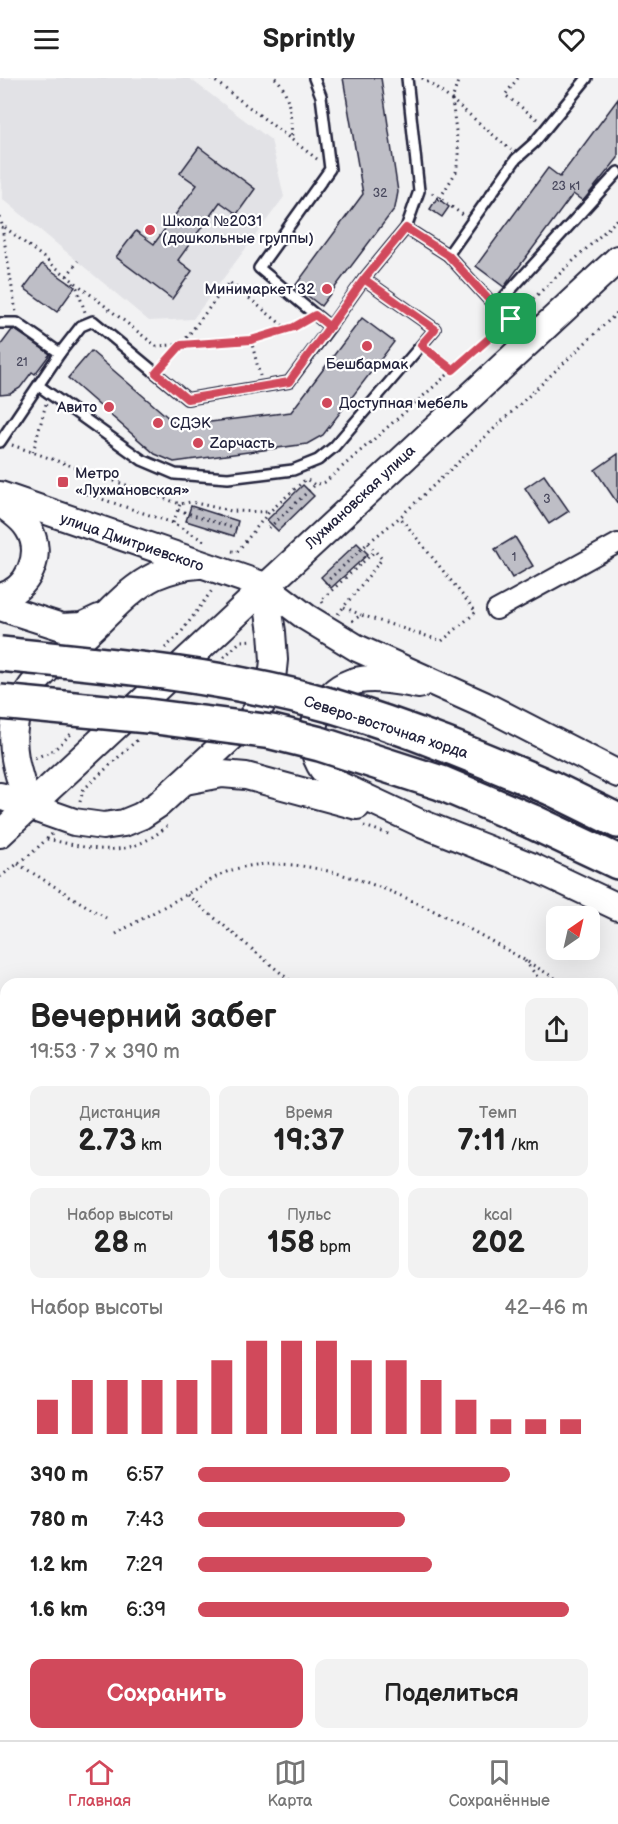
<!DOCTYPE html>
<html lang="ru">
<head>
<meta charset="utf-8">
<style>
	body { margin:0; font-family:"Balsamiq Sans",sans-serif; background:#f2f2f2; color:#222; height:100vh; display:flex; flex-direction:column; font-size:22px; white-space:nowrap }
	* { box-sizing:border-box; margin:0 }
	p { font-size:20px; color:#767676 }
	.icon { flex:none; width:33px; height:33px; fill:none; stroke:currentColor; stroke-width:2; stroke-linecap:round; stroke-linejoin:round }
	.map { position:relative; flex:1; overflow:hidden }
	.side { position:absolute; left:0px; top:900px; width:618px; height:762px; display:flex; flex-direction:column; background:#fff; border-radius:18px 18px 0 0; box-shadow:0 6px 24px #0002 }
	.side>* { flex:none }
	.needle { width:39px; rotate:34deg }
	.tools { position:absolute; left:546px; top:828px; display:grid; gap:12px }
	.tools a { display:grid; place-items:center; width:54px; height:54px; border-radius:12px; background:#fff; box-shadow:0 6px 24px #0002; font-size:30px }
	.pin { position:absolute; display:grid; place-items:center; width:51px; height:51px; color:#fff; margin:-26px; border-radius:12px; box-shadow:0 3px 9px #0006 }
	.round { display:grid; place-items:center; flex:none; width:63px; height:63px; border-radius:12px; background:#f2f2f2 }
	.headline { display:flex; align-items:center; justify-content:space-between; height:102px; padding:0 30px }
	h1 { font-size:33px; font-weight:600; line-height:45px }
	.metrics { display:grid; grid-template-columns:repeat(3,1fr); gap:9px; height:102px; padding:6px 30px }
	.metrics div { display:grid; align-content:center; border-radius:12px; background:#f2f2f2; text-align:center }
	.metrics b { font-size:30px; font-weight:600 }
	.metrics small { font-size:16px; font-weight:400 }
	.metrics p { font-size:16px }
	.chart { height:168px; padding:12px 30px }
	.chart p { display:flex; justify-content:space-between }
	.chart svg { width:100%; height:108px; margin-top:6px; stroke:#d1495b; stroke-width:6 }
	.cta { display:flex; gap:12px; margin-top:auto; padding:12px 30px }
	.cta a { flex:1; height:69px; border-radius:12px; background:#d1495b; color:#fff; font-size:24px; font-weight:600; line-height:69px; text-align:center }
	.cta a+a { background:#f2f2f2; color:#222 }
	ul { padding:0 30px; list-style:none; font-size:20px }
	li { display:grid; grid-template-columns:96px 72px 1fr; align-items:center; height:45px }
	li i { height:15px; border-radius:8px; background:#d1495b }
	header { display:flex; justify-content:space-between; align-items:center; height:78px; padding:0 30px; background:#fff; font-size:27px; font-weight:600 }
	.dock { display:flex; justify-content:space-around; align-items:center; height:84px; border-top:2px solid #e0e0e0; background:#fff; font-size:16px; color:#767676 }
	.dock a { display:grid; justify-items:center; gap:3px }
	.dock .selected { color:#d1495b }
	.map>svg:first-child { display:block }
	.built { fill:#e2e2e6 }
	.building { fill:#bebec6; stroke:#22223b; stroke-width:1.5 }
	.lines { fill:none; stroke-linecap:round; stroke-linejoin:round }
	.lane-casing { stroke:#22223b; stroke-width:14 }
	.street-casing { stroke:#22223b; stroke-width:22 }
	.secondary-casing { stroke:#22223b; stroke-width:30 }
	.highway-casing { stroke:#22223b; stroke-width:38 }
	.path { stroke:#22223b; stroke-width:3; stroke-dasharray:1.5 4.5; stroke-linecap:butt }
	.lane { stroke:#fff; stroke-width:9 }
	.street { stroke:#fff; stroke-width:18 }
	.secondary { stroke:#fff; stroke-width:26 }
	.highway { stroke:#fff; stroke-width:33 }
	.highway-bridge-casing { stroke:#22223b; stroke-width:38; stroke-linecap:butt }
	.highway-bridge { stroke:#fff; stroke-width:33 }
	.route-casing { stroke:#fff; stroke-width:12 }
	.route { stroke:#d1495b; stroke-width:8 }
	.poi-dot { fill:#d1495b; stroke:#fff; stroke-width:2 }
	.labels { text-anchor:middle; stroke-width:4.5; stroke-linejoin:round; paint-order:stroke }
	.number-label { font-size:12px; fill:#49495e }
	.poi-label { font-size:15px; fill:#22223b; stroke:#fff; text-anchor:start }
	.street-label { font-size:15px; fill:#22223b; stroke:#fff }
</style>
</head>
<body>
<header><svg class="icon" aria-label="menu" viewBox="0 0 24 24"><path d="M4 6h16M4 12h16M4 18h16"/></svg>Sprintly<svg class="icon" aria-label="heart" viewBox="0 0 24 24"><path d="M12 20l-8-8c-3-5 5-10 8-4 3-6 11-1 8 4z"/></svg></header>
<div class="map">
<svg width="618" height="1662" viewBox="0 0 618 1662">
	<rect width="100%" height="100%" fill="#f2f2f3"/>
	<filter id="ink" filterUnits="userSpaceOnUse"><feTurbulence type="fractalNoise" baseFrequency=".0167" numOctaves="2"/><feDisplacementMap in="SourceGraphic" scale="12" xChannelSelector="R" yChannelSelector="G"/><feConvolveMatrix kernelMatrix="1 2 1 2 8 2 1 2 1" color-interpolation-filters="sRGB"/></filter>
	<g filter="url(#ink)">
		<g class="built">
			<path d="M0 0H189L271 62 284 119 193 241 149 243 3 121 0 99Z"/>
			<path d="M612 1592 618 1595V1662H200L201 1656H612Z"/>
		</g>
		<g class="building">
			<path d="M343 0H381L398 114 395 130 321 228 295 208 363 116Z"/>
			<path d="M618 21V80L583 123 573 116 504 209 476 188 548 90 560 99Z"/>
			<path d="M199 69 255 111 237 136 220 124 178 182 192 193 172 221 116 179 136 153 154 166 197 107 180 95Z"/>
			<path d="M437 120 449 129 442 139 430 131Z"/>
			<path d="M42 186 75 209 57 234 24 210Z"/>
			<path d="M362 240 394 264 323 357 307 366 174 384 155 376 68 300 91 273 178 348 291 334Z"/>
			<path d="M12 252H15L50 276 35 296 32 294 20 310 10 316 0 317V268Z"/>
			<path d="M618 376V426L595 392Z"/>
			<path d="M544 397 569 433 549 446 525 410Z"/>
			<path d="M303 407 314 418 278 453 267 442Z"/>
			<path d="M191 428 238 443 234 458 186 443Z"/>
			<path d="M515 459 533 488 512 500 495 471Z"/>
			<path d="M357 465 368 476 331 510 321 499Z"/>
		</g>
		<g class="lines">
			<defs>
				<g id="lane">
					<path d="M407 0 419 113 406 150 448 177 516 81 534 65 587 0"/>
					<path d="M448 177 489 222 532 259"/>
					<path d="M364 201 406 150"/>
					<path d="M496 228 618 94"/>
					<path d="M0 245H17L60 275"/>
					<path d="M39 308 142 382 175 396 228 400 293 392 318 382 334 369 435 251 364 201 330 249"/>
					<path d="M0 364 60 275 81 248 93 243 187 321 289 304 330 249 259 190 330 91 321 18 314 0"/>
					<path d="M612 1347 618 1351"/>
					<path d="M0 1610 6 1572"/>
					<path d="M612 1627 618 1630"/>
					<path d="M427 1656 441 1662"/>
					<path d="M599 1656 612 1662"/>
					<path d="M192 1662 193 1656"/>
					<path d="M230 1662 231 1656"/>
					<path d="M525 1662 528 1656"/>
					<path d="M565 1662 567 1656"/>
				</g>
				<g id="street">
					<path d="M496 532 618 465"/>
					<path d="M0 1299 6 1302"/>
					<path d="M612 1584 618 1587"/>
				</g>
				<g id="secondary">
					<path d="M0 417 265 508 306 539 357 570 484 627 618 696"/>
					<path d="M0 425C10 432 22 440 28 450 45 476 28 512 0 519"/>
					<path d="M0 529 62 549 82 548 99 540"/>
					<path d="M419 607C397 603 365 596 345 607 317 621 304 659 320 687 324 695 332 701 339 707L418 744 531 788 618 829"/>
					<path d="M185 703 222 696 246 698 357 728"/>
					<path d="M0 718 74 744 103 748 124 745 141 738 159 726 248 644 264 623 272 601 274 582 272 554 265 508"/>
					<path d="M29 729C19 699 7 668 17 636 20 625 26 616 32 608 47 589 68 573 85 557 107 538 128 511 155 498 169 492 184 488 199 487"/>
					<path d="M0 756 618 181"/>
					<path d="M0 1206 6 1207"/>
					<path d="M612 1489 618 1493"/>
				</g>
				<g id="highway">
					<path d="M551 710 618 743"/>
					<path d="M533 744 618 784"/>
				</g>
			</defs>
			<use href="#lane" class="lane-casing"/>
			<use href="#street" class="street-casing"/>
			<use href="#secondary" class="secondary-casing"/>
			<use href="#highway" class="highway-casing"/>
			<g class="path">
				<path d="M211 0 317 81"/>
				<path d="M275 0C291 13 291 43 292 62"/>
				<path d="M422 0 452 22 511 72"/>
				<path d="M518 0 505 17 537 41"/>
				<path d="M432 115 463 137"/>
				<path d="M440 120 456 94 459 76 452 22 458 3 456 0"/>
				<path d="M0 139 2 147 156 268C205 265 259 267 304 243"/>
				<path d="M2 149 16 234"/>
				<path d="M67 198 78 183"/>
				<path d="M73 205 77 210 85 234"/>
				<path d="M520 233 618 141"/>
				<path d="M251 262 260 298"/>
				<path d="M430 274 453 292"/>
				<path d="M163 287 181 267 229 204 286 250"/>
				<path d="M12 367 180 426 191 424 231 433 269 434"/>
				<path d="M33 374 46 326"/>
				<path d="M91 394 84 415 173 445 206 464"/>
				<path d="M178 432 239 452"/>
				<path d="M173 445 180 426"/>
				<path d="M269 450 315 407"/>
				<path d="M232 473 237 474 269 434 306 401 315 407 325 404 502 249"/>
				<path d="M325 505 368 465 400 439 618 234"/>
				<path d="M323 525 321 522 375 473"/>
				<path d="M344 529 361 537"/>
				<path d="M338 536 382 481 368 465"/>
				<path d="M352 543 361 537 442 563 476 534 400 439"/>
				<path d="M165 570 180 556 213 511"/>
				<path d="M224 579 241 563 253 562"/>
				<path d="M35 680 54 672 72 655"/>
				<path d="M80 724 83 712 137 662"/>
				<path d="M364 748 392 757"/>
				<path d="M47 761C93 771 127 783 167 748"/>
				<path d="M18 786 106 840"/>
				<path d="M0 799 32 775 52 756"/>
				<path d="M187 817 294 906"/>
				<path d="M116 856C139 842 164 829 187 816 201 808 217 797 232 792 330 761 483 858 565 906"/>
				<path d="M525 883 543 906"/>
				<path d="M612 933 618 937"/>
				<path d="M612 991 618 998"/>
				<path d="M612 1104 618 1108"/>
				<path d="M0 1181 6 1182"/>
				<path d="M0 1231 6 1232"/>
				<path d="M612 1306 618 1303"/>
				<path d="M612 1322 618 1325"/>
				<path d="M612 1384 618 1387"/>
				<path d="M0 1393 2 1388 6 1390"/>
				<path d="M0 1412 6 1415"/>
				<path d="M612 1425 618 1404"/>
				<path d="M0 1430 6 1416"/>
				<path d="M612 1454 618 1458"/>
				<path d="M612 1524 618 1527"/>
				<path d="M0 1545 6 1546"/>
				<path d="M0 1626 6 1627"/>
				<path d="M71 1662 72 1656"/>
			</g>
			<use href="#lane" class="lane"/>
			<use href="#street" class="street"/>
			<use href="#secondary" class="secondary"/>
			<use href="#highway" class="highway"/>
			<defs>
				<g id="highway-bridge">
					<path d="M0 576C111 587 225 597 333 628 408 650 480 680 551 710"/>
					<path d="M0 624 148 638 272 654 320 666 441 705 533 744"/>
				</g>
			</defs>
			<use href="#highway-bridge" class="highway-bridge-casing"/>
			<use href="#highway-bridge" class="highway-bridge"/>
		</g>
	</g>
	<g class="lines" filter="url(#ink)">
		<defs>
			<path id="route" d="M511 241 489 222 448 177 406 150 364 201 330 249 315 237 294 249 251 262 181 267 156 295 187 321 289 304 364 201 435 251 421 267 453 292 511 241"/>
		</defs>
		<use href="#route" class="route-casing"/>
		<use href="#route" class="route"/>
	</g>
	<g class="poi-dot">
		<circle cx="150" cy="152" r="6"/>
		<circle cx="327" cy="211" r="6"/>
		<circle cx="367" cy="268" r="6"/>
		<circle cx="327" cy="325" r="6"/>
		<circle cx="109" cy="329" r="6"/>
		<circle cx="158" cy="345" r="6"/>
		<circle cx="198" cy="365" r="6"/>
		<rect x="57" y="398" width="12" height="12" rx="3"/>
	</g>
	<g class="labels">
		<g class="number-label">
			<text x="566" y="112">23 к1</text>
			<text x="380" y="119">32</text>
			<text x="22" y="288">21</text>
			<text x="547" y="425">3</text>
			<text x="514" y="483">1</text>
		</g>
		<g class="poi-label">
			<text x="162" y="148">Школа №2031<tspan x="162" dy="17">(дошкольные группы)</tspan></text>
			<text x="315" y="216" text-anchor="end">Минимаркет 32</text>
			<text x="367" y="291" text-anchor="middle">Бешбармак</text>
			<text x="339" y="330">Доступная мебель</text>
			<text x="97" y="334" text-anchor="end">Авито</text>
			<text x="170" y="350">СДЭК</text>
			<text x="210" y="370">Zapчасть</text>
			<text x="75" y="400">Метро<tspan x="75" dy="17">«Лухмановская»</tspan></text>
		</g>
		<g class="street-label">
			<text transform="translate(360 419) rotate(-43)" y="5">Лухмановская улица</text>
			<text transform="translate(132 464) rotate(19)" y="5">улица Дмитриевского</text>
			<text transform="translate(386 649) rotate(18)" y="5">Северо-восточная хорда</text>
		</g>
	</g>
</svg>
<div class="tools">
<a><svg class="needle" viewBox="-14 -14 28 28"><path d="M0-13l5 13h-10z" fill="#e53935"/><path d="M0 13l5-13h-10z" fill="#767676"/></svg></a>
</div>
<div class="pin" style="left:511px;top:241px;background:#1e9e55"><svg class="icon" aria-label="arrive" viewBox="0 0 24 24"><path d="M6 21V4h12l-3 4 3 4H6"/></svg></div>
<section class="side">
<div class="headline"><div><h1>Вечерний забег</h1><p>19:53 · 7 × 390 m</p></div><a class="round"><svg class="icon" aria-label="share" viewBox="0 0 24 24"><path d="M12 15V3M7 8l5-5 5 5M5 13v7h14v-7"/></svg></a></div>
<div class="metrics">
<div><p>Дистанция</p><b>2.73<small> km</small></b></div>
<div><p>Время</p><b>19:37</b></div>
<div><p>Темп</p><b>7:11<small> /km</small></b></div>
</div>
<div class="metrics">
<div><p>Набор высоты</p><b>28<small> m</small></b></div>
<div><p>Пульс</p><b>158<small> bpm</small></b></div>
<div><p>kcal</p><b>202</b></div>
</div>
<div class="chart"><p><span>Набор высоты</span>42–46 m</p>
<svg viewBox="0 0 160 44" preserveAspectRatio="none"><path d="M5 44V30M15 44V22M25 44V22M35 44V22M45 44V22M55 44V14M65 44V6M75 44V6M85 44V6M95 44V14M105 44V14M115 44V22M125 44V30M135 44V38M145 44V38M155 44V38"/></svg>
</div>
<ul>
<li><b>390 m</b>6:57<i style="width:80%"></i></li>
<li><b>780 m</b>7:43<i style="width:53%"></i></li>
<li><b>1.2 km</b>7:29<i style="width:60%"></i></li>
<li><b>1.6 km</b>6:39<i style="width:95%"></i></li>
</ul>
<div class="cta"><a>Сохранить</a><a>Поделиться</a></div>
</section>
</div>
<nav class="dock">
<a class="selected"><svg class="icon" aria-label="home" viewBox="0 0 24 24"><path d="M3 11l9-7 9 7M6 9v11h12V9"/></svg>Главная</a>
<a><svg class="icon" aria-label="map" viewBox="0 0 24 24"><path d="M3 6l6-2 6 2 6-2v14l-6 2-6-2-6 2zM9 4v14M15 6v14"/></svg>Карта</a>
<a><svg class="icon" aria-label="saved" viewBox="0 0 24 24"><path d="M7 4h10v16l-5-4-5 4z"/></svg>Сохранённые</a>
</nav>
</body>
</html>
